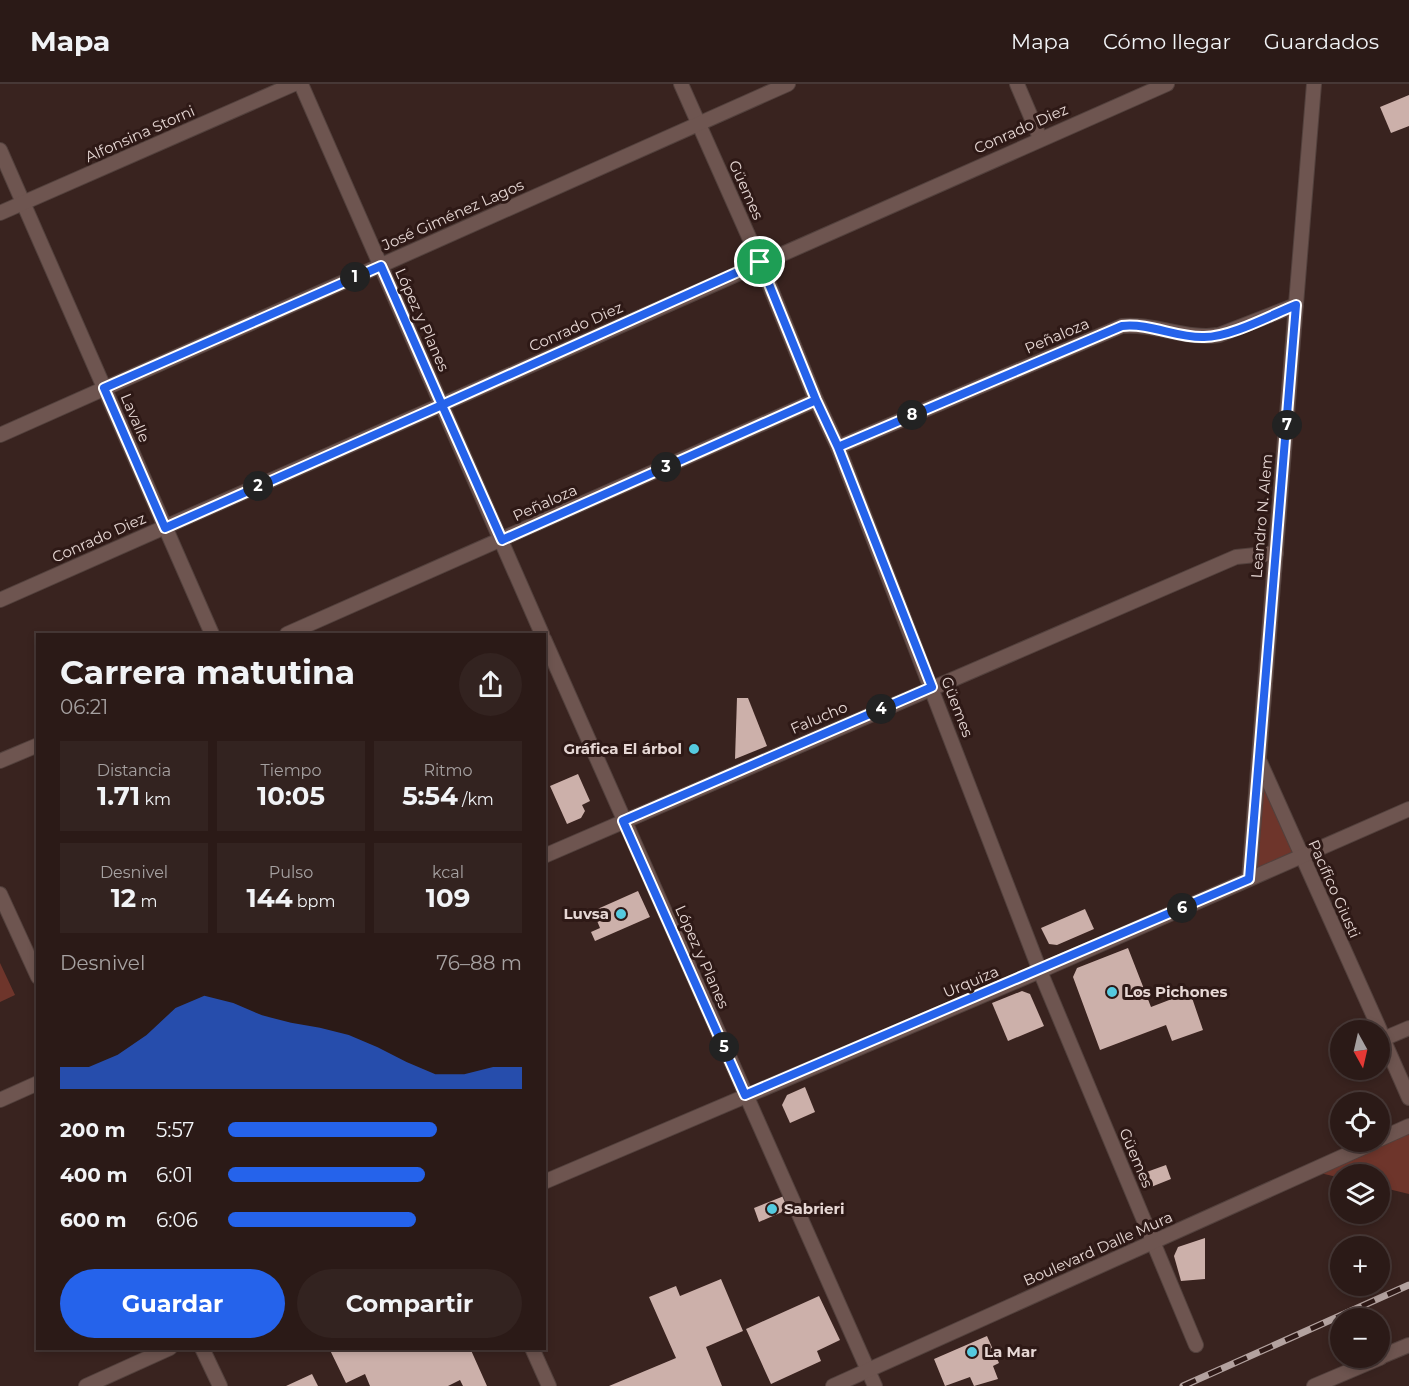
<!DOCTYPE html>
<html lang="es">
<head>
<meta charset="utf-8">
<style>
	body { margin:0; font-family:Montserrat,sans-serif; background:#332320; color:#f1f3f6; height:100vh; display:flex; flex-direction:column; font-size:22px; white-space:nowrap }
	* { box-sizing:border-box; margin:0 }
	p { font-size:20px; color:#a6a1a1 }
	.icon { flex:none; width:33px; height:33px; fill:none; stroke:currentColor; stroke-width:2; stroke-linecap:round; stroke-linejoin:round }
	.map { position:relative; flex:1; overflow:hidden }
	.side { position:absolute; left:36px; top:549px; width:510px; height:717px; display:flex; flex-direction:column; background:#2b1a17; border-radius:0px; box-shadow:0 3px 9px #0003,0 0 0 2px #473836 }
	.side>* { flex:none }
	.needle { width:39px; rotate:172deg }
	.controls { position:absolute; left:1330px; top:936px; display:grid; gap:12px }
	.controls a { display:grid; place-items:center; width:60px; height:60px; border-radius:50%; background:#2b1a17; box-shadow:0 3px 9px #0003,0 0 0 2px #473836; font-size:30px }
	.pin { position:absolute; display:grid; place-items:center; width:51px; height:51px; color:#fff; margin:-26px; border:3px solid #fff; border-radius:50%; box-shadow:0 2px 6px #0007 }
	.km { position:absolute; width:30px; height:30px; margin:-15px; border-radius:50%; background:#222; color:#fff; font-size:16px; line-height:30px; text-align:center }
	.round { display:grid; place-items:center; flex:none; width:63px; height:63px; border-radius:32px; background:#332320 }
	.overview { display:flex; align-items:center; justify-content:space-between; height:102px; padding:0 24px }
	h1 { font-size:33px; font-weight:700; line-height:45px }
	.stats { display:grid; grid-template-columns:repeat(3,1fr); gap:9px; height:102px; padding:6px 24px }
	.stats div { display:grid; align-content:center; border-radius:0px; background:#332320; text-align:center }
	.stats b { font-size:26px; font-weight:700 }
	.stats small { font-size:16px; font-weight:400 }
	.stats p { font-size:16px }
	.chart { height:168px; padding:12px 24px }
	.chart p { display:flex; justify-content:space-between }
	.chart svg { width:100%; height:108px; margin-top:6px; fill:#2563eb; opacity:.7 }
	.button { display:flex; gap:12px; margin-top:auto; padding:12px 24px }
	.button a { flex:1; height:69px; border-radius:36px; background:#2563eb; color:#fff; font-size:24px; font-weight:700; line-height:69px; text-align:center }
	.button a+a { background:#332320; color:#f1f3f6 }
	ul { padding:0 24px; list-style:none; font-size:20px }
	li { display:grid; grid-template-columns:96px 72px 1fr; align-items:center; height:45px }
	li i { height:15px; border-radius:8px; background:#2563eb }
	header { display:flex; align-items:center; gap:36px; box-sizing:border-box; height:84px; padding:0 30px; background:#2b1a17; border-bottom:2px solid #473836 }
	header strong { font-size:28px }
	nav { display:flex; gap:33px; margin-inline-start:auto; font-size:21px }
	.map>svg:first-child { display:block }
	.green { fill:#6e352b }
	.building { fill:#ccb0aa }
	.lines { fill:none; stroke-linecap:round; stroke-linejoin:round }
	.minor-casing { stroke:#53413d; stroke-width:16 }
	.minor { stroke:#6e5550; stroke-width:14 }
	.rail-casing { stroke:#b3a29f; stroke-width:7 }
	.rail { stroke:#2e1916; stroke-width:4.5; stroke-dasharray:14; stroke-linecap:butt }
	.route-casing { stroke:#fff; stroke-width:12 }
	.route { stroke:#2563eb; stroke-width:8 }
	.poi-dot { fill:#55cadf; stroke:#2e1916; stroke-width:2 }
	.labels { text-anchor:middle; stroke-width:6; stroke-linejoin:round; paint-order:stroke }
	.street-label { font-size:15px; fill:#e6d7d4; stroke:#2e1916 }
	.poi-label { font-size:15px; font-weight:bold; fill:#e6d7d4; stroke:#2e1916; text-anchor:start }
</style>
</head>
<body>
<header>
<strong>Mapa</strong>
<nav><a>Mapa</a><a>Cómo llegar</a><a>Guardados</a></nav>
</header>
<div class="map">
<svg width="1409" height="1302" viewBox="0 0 1409 1302">
	<rect width="100%" height="100%" fill="#39231f"/>
	<g class="green">
		<path d="M1259 676 1301 772 1249 795Z"/>
		<path d="M0 879 15 911 0 918Z"/>
		<path d="M1409 1047V1110L1380 1103V1090H1341V1094L1316 1088Z"/>
	</g>
	<g class="building">
		<path d="M1409 11V42L1391 49 1380 23Z"/>
		<path d="M737 614H748L767 662 735 675Z"/>
		<path d="M578 690 590 717 582 721 585 727 581 734 567 740 550 702Z"/>
		<path d="M638 807 650 833 595 857 591 848 600 844 593 827Z"/>
		<path d="M1085 825 1094 845 1057 861 1049 860 1041 844Z"/>
		<path d="M1128 864 1151 923 1190 908 1203 946 1172 957 1166 941 1100 966 1073 893 1077 884Z"/>
		<path d="M1022 907 1030 910 1044 942 1008 957 992 919Z"/>
		<path d="M805 1003 815 1028 790 1039 782 1021 787 1011Z"/>
		<path d="M1166 1081 1171 1095 1146 1105 1141 1090Z"/>
		<path d="M784 1112 789 1125 759 1138 754 1124Z"/>
		<path d="M1205 1154V1195L1181 1197 1174 1172 1178 1163Z"/>
		<path d="M721 1195 743 1247 706 1263 722 1302H609L676 1274 649 1213 676 1202 680 1212Z"/>
		<path d="M819 1212 840 1256 817 1267 821 1277 771 1300 746 1245Z"/>
		<path d="M987 1252 999 1279 993 1282 998 1295 974 1302 970 1293 945 1302 934 1275Z"/>
		<path d="M329 1264H470L487 1302H463L460 1296 448 1302H370L365 1290 346 1299Z"/>
		<path d="M312 1290 318 1302H286Z"/>
	</g>
	<g class="lines">
		<defs>
			<g id="minor">
				<path d="M301 0 542 550"/>
				<path d="M681 0 760 178 816 316 838 363 1040 887 1196 1261"/>
				<path d="M1017 0 1040 54"/>
				<path d="M0 66 212 550"/>
				<path d="M0 129 294 0"/>
				<path d="M0 351 788 0"/>
				<path d="M838 363 1122 242C1155 239 1186 256 1219 251L1296 221"/>
				<path d="M0 516 1167 0"/>
				<path d="M287 550 816 316"/>
				<path d="M544 555 875 1302"/>
				<path d="M0 677 38 661"/>
				<path d="M1260 678 1380 946"/>
				<path d="M544 772 1236 473 1276 469"/>
				<path d="M1249 795 1314 0"/>
				<path d="M0 810 38 893"/>
				<path d="M1380 948 1409 1014"/>
				<path d="M1383 955 1409 944"/>
				<path d="M0 1016 38 999"/>
				<path d="M1380 1055 1409 1042"/>
				<path d="M544 1098 1040 887 1409 725"/>
				<path d="M202 1264 220 1302"/>
				<path d="M532 1264 549 1302"/>
				<path d="M1380 1273 1409 1261"/>
				<path d="M86 1302 170 1264"/>
				<path d="M833 1302 1375 1058"/>
				<path d="M1314 1302 1380 1274"/>
			</g>
		</defs>
		<use href="#minor" class="minor-casing"/>
		<use href="#minor" class="minor"/>
		<defs>
			<path id="rail" d="M1183 1302 1409 1201"/>
		</defs>
		<use href="#rail" class="rail-casing"/>
		<use href="#rail" class="rail"/>
	</g>
	<g class="lines">
		<defs>
			<path id="route" d="M760 178 442 321 381 182 104 304 165 444 442 321 502 456 816 316 838 363 932 603 623 737 745 1011 1249 795 1296 221C1271 231 1231 253 1204 253 1176 254 1151 239 1122 242L838 363 816 316 760 178"/>
		</defs>
		<use href="#route" class="route-casing"/>
		<use href="#route" class="route"/>
	</g>
	<g class="poi-dot">
		<circle cx="694" cy="665" r="6"/>
		<circle cx="621" cy="830" r="6"/>
		<circle cx="1112" cy="908" r="6"/>
		<circle cx="772" cy="1125" r="6"/>
		<circle cx="972" cy="1268" r="6"/>
	</g>
	<g class="labels">
		<g class="street-label">
			<text transform="translate(1021 45) rotate(-24)" y="5">Conrado Diez</text>
			<text transform="translate(140 50) rotate(-24)" y="5">Alfonsina Storni</text>
			<text transform="translate(746 106) rotate(66)" y="5">Güemes</text>
			<text transform="translate(453 131) rotate(-24)" y="5">José Giménez Lagos</text>
			<text transform="translate(422 236) rotate(66)" y="5">López y Planes</text>
			<text transform="translate(576 243) rotate(-24)" y="5">Conrado Diez</text>
			<text transform="translate(1057 252) rotate(-23)" y="5">Peñaloza</text>
			<text transform="translate(135 334) rotate(67)" y="5">Lavalle</text>
			<text transform="translate(545 419) rotate(-24)" y="5">Peñaloza</text>
			<text transform="translate(1262 432) rotate(-85)" y="5">Leandro N. Alem</text>
			<text transform="translate(99 454) rotate(-24)" y="5">Conrado Diez</text>
			<text transform="translate(957 623) rotate(69)" y="5">Güemes</text>
			<text transform="translate(819 634) rotate(-23)" y="5">Falucho</text>
			<text transform="translate(1334 805) rotate(66)" y="5">Pacífico Giusti</text>
			<text transform="translate(702 873) rotate(66)" y="5">López y Planes</text>
			<text transform="translate(971 898) rotate(-23)" y="5">Urquiza</text>
			<text transform="translate(1136 1074) rotate(67)" y="5">Güemes</text>
			<text transform="translate(1098 1165) rotate(-24)" y="5">Boulevard Dalle Mura</text>
		</g>
		<g class="poi-label">
			<text x="682" y="670" text-anchor="end">Gráfica El árbol</text>
			<text x="609" y="835" text-anchor="end">Luvsa</text>
			<text x="1124" y="913">Los Pichones</text>
			<text x="784" y="1130">Sabrieri</text>
			<text x="984" y="1273">La Mar</text>
		</g>
	</g>
</svg>
<div class="controls">
<a><svg class="needle" viewBox="-14 -14 28 28"><path d="M0-13l5 13h-10z" fill="#e53935"/><path d="M0 13l5-13h-10z" fill="#a6a1a1"/></svg></a>
<a><svg class="icon" aria-label="locate" viewBox="0 0 24 24"><circle cx="12" cy="12" r="6"/><path d="M12 2v4M12 18v4M2 12h4M18 12h4"/></svg></a>
<a><svg class="icon" aria-label="layers" viewBox="0 0 24 24"><path d="M12 4l9 5-9 5-9-5zM3 14l9 5 9-5"/></svg></a>
<a>+</a>
<a>−</a>
</div>
<div class="pin" style="left:760px;top:178px;background:#1e9e55"><svg class="icon" aria-label="arrive" viewBox="0 0 24 24"><path d="M6 21V4h12l-3 4 3 4H6"/></svg></div>
<b class="km" style="left:355px;top:193px">1</b>
<b class="km" style="left:258px;top:402px">2</b>
<b class="km" style="left:666px;top:383px">3</b>
<b class="km" style="left:881px;top:625px">4</b>
<b class="km" style="left:724px;top:963px">5</b>
<b class="km" style="left:1182px;top:824px">6</b>
<b class="km" style="left:1287px;top:341px">7</b>
<b class="km" style="left:912px;top:331px">8</b>
<section class="side">
<div class="overview"><div><h1>Carrera matutina</h1><p>06:21</p></div><a class="round"><svg class="icon" aria-label="share" viewBox="0 0 24 24"><path d="M12 15V3M7 8l5-5 5 5M5 13v7h14v-7"/></svg></a></div>
<div class="stats">
<div><p>Distancia</p><b>1.71<small> km</small></b></div>
<div><p>Tiempo</p><b>10:05</b></div>
<div><p>Ritmo</p><b>5:54<small> /km</small></b></div>
</div>
<div class="stats">
<div><p>Desnivel</p><b>12<small> m</small></b></div>
<div><p>Pulso</p><b>144<small> bpm</small></b></div>
<div><p>kcal</p><b>109</b></div>
</div>
<div class="chart"><p><span>Desnivel</span>76–88 m</p>
<svg viewBox="0 0 160 44" preserveAspectRatio="none"><path d="M0 44V35L10 35L20 30L30 22L40 11L50 6L60 9L70 14L80 17L90 19L100 22L110 27L120 33L130 38L140 38L150 35L160 35V44z"/></svg>
</div>
<ul>
<li><b>200 m</b>5:57<i style="width:71%"></i></li>
<li><b>400 m</b>6:01<i style="width:67%"></i></li>
<li><b>600 m</b>6:06<i style="width:64%"></i></li>
</ul>
<div class="button"><a>Guardar</a><a>Compartir</a></div>
</section>
</div>
</body>
</html>
